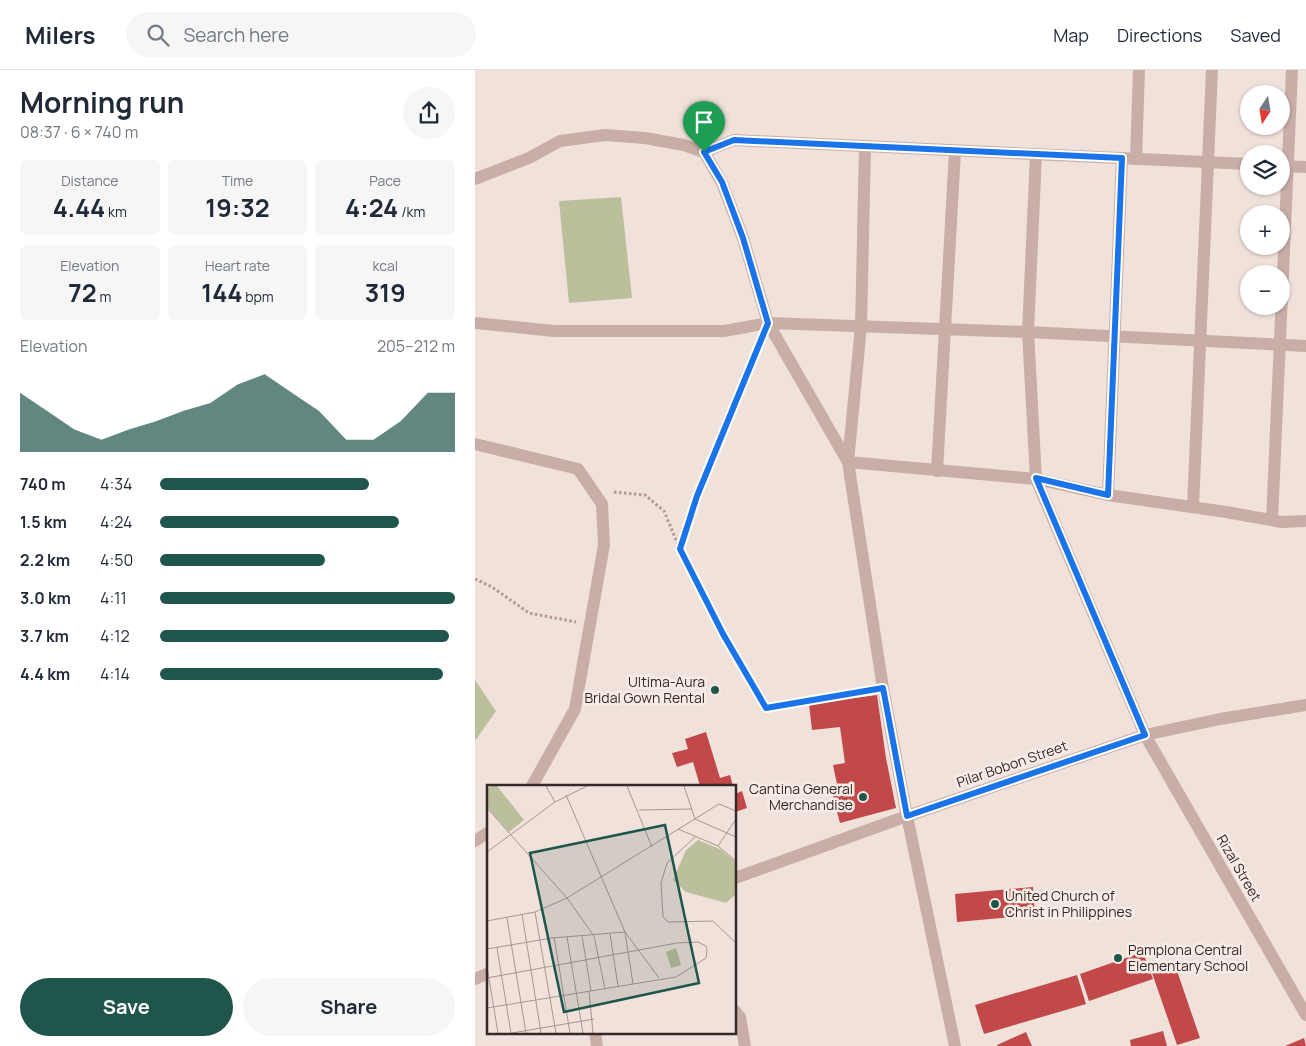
<!DOCTYPE html>
<html lang="en">
<head>
<meta charset="utf-8">
<style>
	body { margin:0; font-family:Manrope,sans-serif; background:#f6f6f7; color:#1f2937; height:100vh; display:flex; flex-direction:column; font-size:19px; white-space:nowrap }
	* { box-sizing:border-box; margin:0 }
	p { font-size:16px; color:#747a83 }
	.icon { flex:none; width:28px; height:28px; fill:none; stroke:currentColor; stroke-width:2; stroke-linecap:round; stroke-linejoin:round }
	.map { position:relative; flex:1; overflow:hidden }
	.details { display:flex; flex-direction:column; background:#fff; width:475px }
	.details>* { flex:none }
	.needle { width:32px; rotate:192deg }
	.controls { position:absolute; left:765px; top:15px; display:grid; gap:10px }
	.controls a { display:grid; place-items:center; width:50px; height:50px; border-radius:50%; background:#fff; box-shadow:0 1px 4px #0004; font-size:25px }
	.pin { position:absolute; display:grid; place-items:center; width:42px; height:42px; color:#fff; margin:-51px -21px; border-radius:50% 50% 50% 0; rotate:-45deg; box-shadow:0 0 5px #0007 }
	.pin .icon { rotate:45deg }
	.round { display:grid; place-items:center; flex:none; width:52px; height:52px; border-radius:26px; background:#f6f6f7 }
	.headline { display:flex; align-items:center; justify-content:space-between; height:85px; padding:0 20px }
	h1 { font-size:28px; font-weight:700; line-height:38px }
	.stats { display:grid; grid-template-columns:repeat(3,1fr); gap:8px; height:85px; padding:5px 20px }
	.stats div { display:grid; align-content:center; border-radius:8px; background:#f6f6f7; text-align:center }
	.stats b { font-size:25px; font-weight:700 }
	.stats small { font-size:14px; font-weight:400 }
	.stats p { font-size:14px }
	.chart { height:140px; padding:10px 20px }
	.chart p { display:flex; justify-content:space-between }
	.chart svg { width:100%; height:90px; margin-top:5px; fill:#1f554b; opacity:.7 }
	.cta { display:flex; gap:10px; margin-top:auto; padding:10px 20px }
	.cta a { flex:1; height:58px; border-radius:30px; background:#1f554b; color:#fff; font-size:20px; font-weight:700; line-height:58px; text-align:center }
	.cta a+a { background:#f6f6f7; color:#1f2937 }
	ul { padding:0 20px; list-style:none; font-size:16px }
	li { display:grid; grid-template-columns:80px 60px 1fr; align-items:center; height:38px }
	li i { height:12px; border-radius:6px; background:#1f554b }
	header { display:flex; align-items:center; gap:30px; box-sizing:border-box; height:70px; padding:0 25px; background:#fff; border-bottom:1px solid #e0e1e3 }
	header strong { font-size:24px }
	nav { display:flex; gap:28px; margin-inline-start:auto; font-size:18px }
	.search { width:350px; height:45px; background:#f6f6f7; display:flex; align-items:center; gap:12px; box-sizing:border-box; padding:0 18px; border-radius:28px; color:#747a83; font-size:19px }
	main { display:flex; flex:1; min-height:0 }
	.map>svg:first-child { display:block }
	.green { fill:#bcbf9c }
	.building { fill:#c14949 }
	.lines { fill:none; stroke-linecap:round; stroke-linejoin:round }
	.path { stroke:#b49892; stroke-width:3; stroke-dasharray:2.5 2.5; stroke-linecap:butt }
	.minor { stroke:#c8aea7; stroke-width:12 }
	.route-casing { stroke:#fff; stroke-width:10 }
	.route { stroke:#1a73e8; stroke-width:6 }
	.poi-dot { fill:#1f554b; stroke:#f8ece7; stroke-width:2 }
	.labels { text-anchor:middle; stroke-width:5; stroke-linejoin:round; paint-order:stroke }
	.poi-label { font-size:14px; fill:#352928; stroke:#f8ece7; text-anchor:end }
	.street-label { font-size:14px; fill:#352928; stroke:#f8ece7 }
	.inset-road { fill:none; stroke:#a69793; stroke-width:1 }
	.view { fill:#1f554b; fill-opacity:0.15; stroke:#1f554b; stroke-width:2.5 }
	.inset-edge { fill:none; stroke:#352928; stroke-width:2.5 }
</style>
</head>
<body>
<header>
<strong>Milers</strong>
<div class="search"><svg class="icon" aria-label="search" viewBox="0 0 24 24"><circle cx="10" cy="10" r="6"/><path d="M15 15l6 6"/></svg>Search here</div>
<nav><a>Map</a><a>Directions</a><a>Saved</a></nav>
</header>
<main>
<section class="details">
<div class="headline"><div><h1>Morning run</h1><p>08:37 · 6 × 740 m</p></div><a class="round"><svg class="icon" aria-label="share" viewBox="0 0 24 24"><path d="M12 15V3M7 8l5-5 5 5M5 13v7h14v-7"/></svg></a></div>
<div class="stats">
<div><p>Distance</p><b>4.44<small> km</small></b></div>
<div><p>Time</p><b>19:32</b></div>
<div><p>Pace</p><b>4:24<small> /km</small></b></div>
</div>
<div class="stats">
<div><p>Elevation</p><b>72<small> m</small></b></div>
<div><p>Heart rate</p><b>144<small> bpm</small></b></div>
<div><p>kcal</p><b>319</b></div>
</div>
<div class="chart"><p><span>Elevation</span>205–212 m</p>
<svg viewBox="0 0 160 44" preserveAspectRatio="none"><path d="M0 44V15L10 24L20 33L30 38L40 33L50 29L60 24L70 20L80 11L90 6L100 15L110 24L120 38L130 38L140 29L150 15L160 15V44z"/></svg>
</div>
<ul>
<li><b>740 m</b>4:34<i style="width:71%"></i></li>
<li><b>1.5 km</b>4:24<i style="width:81%"></i></li>
<li><b>2.2 km</b>4:50<i style="width:56%"></i></li>
<li><b>3.0 km</b>4:11<i style="width:100%"></i></li>
<li><b>3.7 km</b>4:12<i style="width:98%"></i></li>
<li><b>4.4 km</b>4:14<i style="width:96%"></i></li>
</ul>
<div class="cta"><a>Save</a><a>Share</a></div>
</section>
<div class="map">
<svg width="831" height="976" viewBox="0 0 831 976">
	<rect width="100%" height="100%" fill="#f1e1db"/>
	<g class="green">
		<path d="M146 127 157 228 94 233 84 131Z"/>
		<path d="M0 610 21 641 0 671Z"/>
	</g>
	<g class="building">
		<path d="M402 625 411 688 421 738 365 753 355 716 362 714 358 695 370 693 365 657 337 660 334 634Z"/>
		<path d="M231 662 245 708 255 705 258 716H225L218 692 202 697 197 683 213 679 210 669Z"/>
		<path d="M267 721 272 738 260 742V724Z"/>
		<path d="M558 817 560 845 482 852 480 824Z"/>
		<path d="M668 882 678 909 614 931 605 904Z"/>
		<path d="M700 895 725 968 702 975 677 903Z"/>
		<path d="M602 905 611 934 509 964 500 935Z"/>
		<path d="M688 961 692 976H656L655 970Z"/>
		<path d="M551 962 557 976H523L522 975Z"/>
		<path d="M829 968 831 976H810Z"/>
	</g>
	<g class="lines">
		<g class="path">
			<path d="M139 422 170 425 189 441 206 482 248 564 291 638 392 620"/>
			<path d="M205 478 222 426 285 272"/>
			<path d="M0 509 17 517 54 543 101 552"/>
		</g>
		<g class="minor">
			<path d="M390 77 386 256 373 392 561 409 633 425 751 442 807 452 831 451"/>
			<path d="M229 82 247 113 268 168 293 253 373 392 408 618 432 746 480 976"/>
			<path d="M561 84 553 262 561 409 670 665 831 945"/>
			<path d="M661 89 664 0"/>
			<path d="M806 96 831 97"/>
			<path d="M0 109 54 88 85 71 130 65 170 68 209 75 229 82 259 70 774 94"/>
			<path d="M0 253 79 261H249L293 253 553 262 831 276"/>
			<path d="M0 374 103 399 127 434 129 475 100 639 57 716"/>
			<path d="M462 401 480 81"/>
			<path d="M633 425 647 88"/>
			<path d="M718 437 737 0"/>
			<path d="M797 450 817 0"/>
			<path d="M0 771 14 762"/>
			<path d="M260 808 432 746 670 665 745 649 831 635"/>
			<path d="M0 909 14 903"/>
			<path d="M260 941 265 947 270 976"/>
			<path d="M120 962 122 976"/>
		</g>
	</g>
	<g class="lines">
		<defs>
			<path id="route" d="M259 70 647 88 633 425 561 408 670 665 432 746 408 618 291 638 248 564 205 479 222 426 293 253 268 168 247 112 229 82Z"/>
		</defs>
		<use href="#route" class="route-casing"/>
		<use href="#route" class="route"/>
	</g>
	<g class="poi-dot">
		<circle cx="240" cy="620" r="5"/>
		<circle cx="388" cy="727" r="5"/>
		<circle cx="520" cy="834" r="5"/>
		<circle cx="643" cy="888" r="5"/>
	</g>
	<g class="labels">
		<g class="poi-label">
			<text x="230" y="617">Ultima-Aura<tspan x="230" dy="16">Bridal Gown Rental</tspan></text>
			<text x="378" y="724">Cantina General<tspan x="378" dy="16">Merchandise</tspan></text>
			<text x="530" y="831" text-anchor="start">United Church of<tspan x="530" dy="16">Christ in Philippines</tspan></text>
			<text x="653" y="885" text-anchor="start">Pamplona Central<tspan x="653" dy="16">Elementary School</tspan></text>
		</g>
		<g class="street-label">
			<text transform="translate(537 694) rotate(-19)" y="5">Pilar Bobon Street</text>
			<text transform="translate(764 798) rotate(60)" y="5">Rizal Street</text>
		</g>
	</g>
	<g transform="translate(12 715)">
		<rect width="249" height="249" fill="#f1e1db"/>
		<path d="M4 1H10L37 35 22 47 0 22V4ZM211 55 233 64 249 77V109L239 118 199 107 186 95 199 65ZM189 163 194 180 184 183 179 167Z" fill="#bcbf9c"/>
		<path class="inset-road" d="M59 1 68 17M140 1 165 62M197 1 208 34M79 10 138 147 172 193M0 23 80 113 107 151 118 204M152 25 205 24M208 34 249 52M191 44 231 61 249 76M208 52 180 78 174 98 176 132 181 137 226 136 249 158M231 61 249 34M0 67 68 17 100 1M48 127 69 248M35 129 54 248M20 133 39 248M0 136 48 127 80 113 232 19 249 26M123 149 131 201M95 151 104 206M67 152 83 248M80 152 96 248M10 163 24 248M0 164 65 153 138 147 146 199M0 182 11 248M0 193 190 158 211 157 219 161 220 166 219 173 189 192 0 223M102 206 106 248M25 248 107 234"/>
		<path class="view" d="M178 40 212 198 77 227 43 68Z"/>
		<rect width="249" height="249" class="inset-edge"/>
	</g>
</svg>
<div class="controls">
<a><svg class="needle" viewBox="-14 -14 28 28"><path d="M0-13l5 13h-10z" fill="#e53935"/><path d="M0 13l5-13h-10z" fill="#747a83"/></svg></a>
<a><svg class="icon" aria-label="layers" viewBox="0 0 24 24"><path d="M12 4l9 5-9 5-9-5zM3 14l9 5 9-5"/></svg></a>
<a>+</a>
<a>−</a>
</div>
<div class="pin" style="left:229px;top:82px;background:#1e9e55"><svg class="icon" aria-label="arrive" viewBox="0 0 24 24"><path d="M6 21V4h12l-3 4 3 4H6"/></svg></div>
</div>
</main>
</body>
</html>
